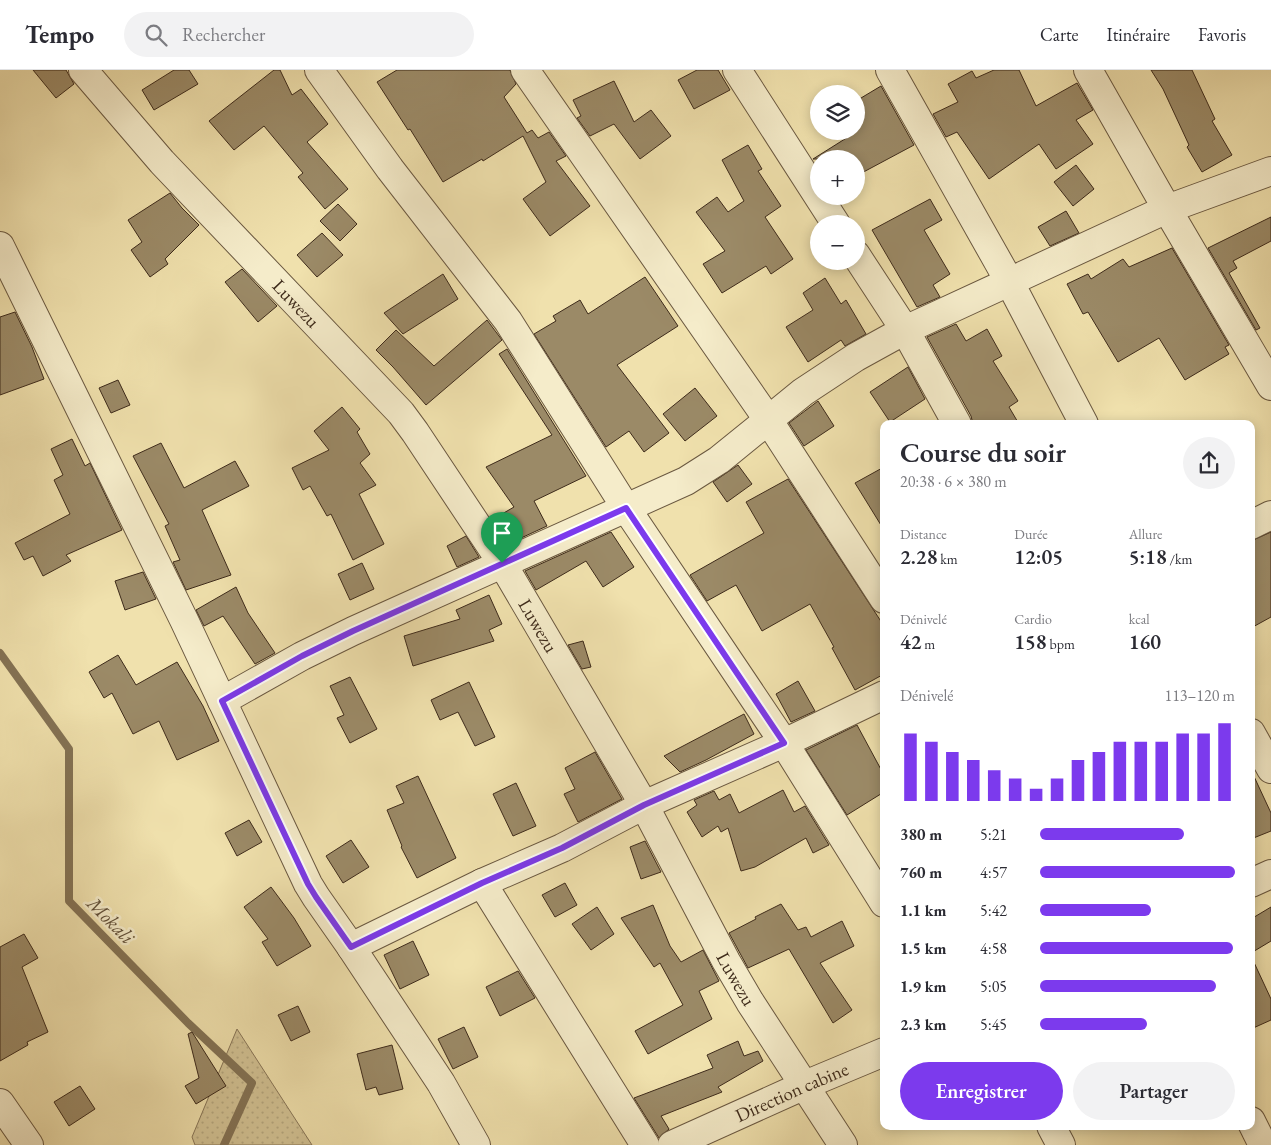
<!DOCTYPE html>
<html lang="fr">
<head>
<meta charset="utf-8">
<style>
	body { margin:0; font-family:"EB Garamond",serif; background:#f2f2f3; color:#2b2b33; height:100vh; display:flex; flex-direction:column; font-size:19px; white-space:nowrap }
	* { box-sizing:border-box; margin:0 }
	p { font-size:16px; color:#7c7c81 }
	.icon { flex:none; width:28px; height:28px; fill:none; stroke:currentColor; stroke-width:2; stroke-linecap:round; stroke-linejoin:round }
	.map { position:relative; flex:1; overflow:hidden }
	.panel { position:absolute; left:880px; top:350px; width:375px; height:710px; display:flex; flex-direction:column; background:#fff; border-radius:10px; box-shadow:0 2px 12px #0003 }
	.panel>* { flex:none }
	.tools { position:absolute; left:810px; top:15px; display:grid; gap:10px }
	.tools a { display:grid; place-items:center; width:55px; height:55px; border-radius:50%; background:#fff; box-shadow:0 2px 12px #0003; font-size:25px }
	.pin { position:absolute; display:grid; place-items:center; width:42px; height:42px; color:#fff; margin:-51px -21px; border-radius:50% 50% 50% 0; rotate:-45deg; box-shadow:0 0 5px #0007 }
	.pin .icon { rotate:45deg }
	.round { display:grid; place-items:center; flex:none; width:52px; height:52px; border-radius:26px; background:#f2f2f3 }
	.overview { display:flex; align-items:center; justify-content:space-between; height:85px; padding:0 20px }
	h1 { font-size:28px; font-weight:600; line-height:38px }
	.figures { display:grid; grid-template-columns:repeat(3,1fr); gap:8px; height:85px; padding:5px 20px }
	.figures div { display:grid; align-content:center }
	.figures b { font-size:21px; font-weight:600 }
	.figures small { font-size:14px; font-weight:400 }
	.figures p { font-size:14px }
	.chart { height:140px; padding:10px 20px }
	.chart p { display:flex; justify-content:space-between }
	.chart svg { width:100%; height:90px; margin-top:5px; stroke:#7c3aed; stroke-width:6 }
	.button { display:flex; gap:10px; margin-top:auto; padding:10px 20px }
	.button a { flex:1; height:58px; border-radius:30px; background:#7c3aed; color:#fff; font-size:20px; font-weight:600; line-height:58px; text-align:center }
	.button a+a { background:#f2f2f3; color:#2b2b33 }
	ul { padding:0 20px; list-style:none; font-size:16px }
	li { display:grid; grid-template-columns:80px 60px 1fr; align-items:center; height:38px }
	li i { height:12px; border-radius:6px; background:#7c3aed }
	header { display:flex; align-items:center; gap:30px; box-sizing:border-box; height:70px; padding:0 25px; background:#fff; border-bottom:1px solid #e1e1e2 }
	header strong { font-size:24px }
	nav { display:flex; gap:28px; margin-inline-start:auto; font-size:18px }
	.search { width:350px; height:45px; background:#f2f2f3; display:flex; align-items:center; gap:12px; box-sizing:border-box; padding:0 18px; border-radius:28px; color:#7c7c81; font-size:19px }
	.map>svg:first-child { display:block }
	.grass { fill:url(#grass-dots); stroke:#887658 }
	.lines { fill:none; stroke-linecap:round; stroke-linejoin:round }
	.stream { stroke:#847355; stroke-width:8 }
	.building { fill:#9b8a67; stroke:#3e2b1b }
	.minor-casing { stroke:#6a5840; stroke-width:30 }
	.minor { stroke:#f5ecca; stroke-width:28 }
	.route-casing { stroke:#fff; stroke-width:10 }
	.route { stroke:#7c3aed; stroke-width:6 }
	.labels { text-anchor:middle; stroke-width:5; stroke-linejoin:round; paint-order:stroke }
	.street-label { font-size:19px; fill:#3e2b1b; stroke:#f5ecca }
	.water-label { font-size:20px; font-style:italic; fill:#614f38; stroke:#f5ecca }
</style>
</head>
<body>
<header>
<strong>Tempo</strong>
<div class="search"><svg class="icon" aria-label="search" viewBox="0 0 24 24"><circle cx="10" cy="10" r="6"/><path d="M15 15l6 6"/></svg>Rechercher</div>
<nav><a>Carte</a><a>Itinéraire</a><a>Favoris</a></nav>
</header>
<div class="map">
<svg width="1271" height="1075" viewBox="0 0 1271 1075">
	<defs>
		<pattern id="grass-dots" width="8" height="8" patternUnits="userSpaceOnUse" patternTransform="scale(1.25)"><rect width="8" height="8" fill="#d2c294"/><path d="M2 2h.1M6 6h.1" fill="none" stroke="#b5a77f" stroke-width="1.8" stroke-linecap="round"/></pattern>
	</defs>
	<rect width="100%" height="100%" fill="#f0e1ad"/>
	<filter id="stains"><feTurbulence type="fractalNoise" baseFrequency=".004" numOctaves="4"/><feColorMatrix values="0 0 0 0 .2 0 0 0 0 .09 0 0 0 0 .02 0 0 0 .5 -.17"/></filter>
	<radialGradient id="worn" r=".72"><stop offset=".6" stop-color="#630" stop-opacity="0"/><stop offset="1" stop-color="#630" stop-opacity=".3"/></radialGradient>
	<path class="grass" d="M237 959 312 1075H195L192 1067Z"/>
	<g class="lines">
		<path class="stream" d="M0 583 69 679V831L188 953 252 1013 224 1075"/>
	</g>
	<g class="building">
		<path d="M33 0H66L74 14 56 28Z"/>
		<path d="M174 0H189L198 14 154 40 142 20Z"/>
		<path d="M274 0H280L292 25 301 19 328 54 307 72 348 119 325 139 298 107 303 103 264 56 234 80 209 51Z"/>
		<path d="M397 0H510L516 14 504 27 527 63 532 60 538 68 549 62 566 86 556 91 590 136 550 166 523 129 546 112 523 66 483 91 482 89 443 112 410 59 408 60 377 12Z"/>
		<path d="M697 0H718L730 20 694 39 678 10Z"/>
		<path d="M994 0H1019L1036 36 1077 13 1093 40 1076 50 1093 74 1056 99 1039 74 989 109 957 62 946 67 933 44 958 32 948 14 972 1 976 8Z"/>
		<path d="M1151 0H1192L1215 49 1212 51 1232 85 1202 102 1187 77 1189 75 1163 19Z"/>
		<path d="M614 11 634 52 651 40 671 66 640 89 614 54 590 66 577 48 581 46 573 30Z"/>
		<path d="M881 16 914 75 856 106V89H813L856 62V31Z"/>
		<path d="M748 75 762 99 758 101 781 136 765 147 793 189 771 204 766 196 722 223 703 194 725 181 696 142 717 127 728 142 744 131 722 90Z"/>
		<path d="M1076 95 1094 119 1073 136 1054 112Z"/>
		<path d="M170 123 182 138 199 155 165 189 168 194 150 207 131 180 142 172 128 150Z"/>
		<path d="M930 129 942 150 924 160 950 204 933 215 940 227 917 237 872 160Z"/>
		<path d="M338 134 357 154 340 171 320 151Z"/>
		<path d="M1066 141 1079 163 1050 176 1038 157Z"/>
		<path d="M1271 147V171L1233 191 1237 198 1229 203 1260 258 1256 260 1208 178Z"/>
		<path d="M322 163 343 185 317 207 297 185Z"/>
		<path d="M1172 178 1229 275 1225 277 1229 284 1185 310 1159 268 1118 292 1088 242 1083 244 1067 214 1088 204 1091 209 1123 189 1129 197Z"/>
		<path d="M242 199 277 236 258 252 225 212Z"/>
		<path d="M443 204 458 229 403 264 384 243Z"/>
		<path d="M645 207 678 256 617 295 669 363 644 382 629 361 606 377 534 264 556 251 553 246 580 230 588 244Z"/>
		<path d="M825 208 841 234 846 230 866 264 845 276 841 270 808 292 786 257 813 240 803 223Z"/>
		<path d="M15 242 32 277 44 309 0 325V247Z"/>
		<path d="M487 250 502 270 426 335 393 297 376 280 396 260 434 296Z"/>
		<path d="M956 254 966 271 987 259 1002 286 993 291 1018 331 1009 337 1019 354H973L971 346 927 267Z"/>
		<path d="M507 279 586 406 534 431 547 456 508 474 494 452 504 447 502 444 514 437 486 397 552 365 499 284Z"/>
		<path d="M908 297 925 329 890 352 870 322Z"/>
		<path d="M118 310 130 335 111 343 99 318Z"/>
		<path d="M695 318 717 346 685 371 663 344Z"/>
		<path d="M818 331 834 356 804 376 789 353Z"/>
		<path d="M342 337 360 359 357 362 370 384 360 393 376 415 359 424 384 474 353 490 331 444 327 446 310 416 303 420 292 398 329 380 314 361Z"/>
		<path d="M72 369 85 396 90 393 122 460 66 485 71 491 43 506 33 486 24 490 15 473 70 444 54 410 63 405 51 379Z"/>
		<path d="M161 373 184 418 235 391 249 416 202 440 231 505 186 520 173 492 180 490 165 456 169 454 133 386Z"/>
		<path d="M738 395 752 414 727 432 713 412Z"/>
		<path d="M884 397V460L855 413Z"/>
		<path d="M788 409 884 556V604L855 620 832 578 834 577 810 534 762 561 736 515 707 531 690 505 764 463 746 432Z"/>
		<path d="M611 462 634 497 603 517 586 491 536 520 525 501Z"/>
		<path d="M1271 462V547L1251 558V471Z"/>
		<path d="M466 466 479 487 457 497 447 476Z"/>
		<path d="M362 493 374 519 350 530 338 504Z"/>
		<path d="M143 502 156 529 125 540 115 511Z"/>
		<path d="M236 517 248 543 275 583 255 594 223 546 204 556 196 540Z"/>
		<path d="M489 525 502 554 489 560 494 571 413 596 404 566 460 549 456 540Z"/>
		<path d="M583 571 591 597 582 599 568 575Z"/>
		<path d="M118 585 136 615 177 592 203 636 219 671 177 690 159 651 133 664 112 623 104 628 89 602Z"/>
		<path d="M350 607 377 659 350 673 337 648 344 645 330 616Z"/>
		<path d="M798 611 815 641 791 652 776 624Z"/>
		<path d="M469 612 495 667 475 676 458 642 440 650 431 630Z"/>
		<path d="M744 644 754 664 706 690 680 702 664 686Z"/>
		<path d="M857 655 884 705V722L847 745 806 680Z"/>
		<path d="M595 682 622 729 578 752 564 724 575 719 565 698Z"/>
		<path d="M1251 700 1271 743V761L1251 769Z"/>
		<path d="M418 706 456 788 417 808 401 777 402 776 387 740 404 733 396 716Z"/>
		<path d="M516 713 536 756 513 766 493 724Z"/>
		<path d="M783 720 794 742 805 736 829 775 813 783 806 768 755 797 741 801 728 758 721 762 718 756 702 767 687 742 697 735 694 730 714 721 719 730 730 724 739 743Z"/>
		<path d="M249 750 262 772 237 786 225 763Z"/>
		<path d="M351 770 369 797 343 813 326 786Z"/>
		<path d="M645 771 661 802 641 809 630 777Z"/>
		<path d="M565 813 577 835 555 847 542 825Z"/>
		<path d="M271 817 294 848 311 876 277 896 262 872 268 869 244 837Z"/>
		<path d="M781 834 798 860 806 857 811 867 842 851 854 876 820 893 852 940 833 953 789 879 748 898 729 863 756 849 755 847Z"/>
		<path d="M653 835 670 876 681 892 703 880 719 911 699 921 712 949 648 984 635 961 683 935 660 893 654 897 621 848Z"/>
		<path d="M597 837 614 864 591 880 572 854Z"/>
		<path d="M1271 837V871L1251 883V849Z"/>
		<path d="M24 864 38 888 22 897 48 962 27 972 28 975 0 991V877Z"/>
		<path d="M413 871 429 905 400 919 384 885Z"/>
		<path d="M1251 886 1271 929V950L1251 959Z"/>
		<path d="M518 901 535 928 500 946 486 917Z"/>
		<path d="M298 936 310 962 291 971 278 945Z"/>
		<path d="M464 957 478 987 453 999 438 969Z"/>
		<path d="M192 962 226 1016 196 1034 185 1016 199 1008 188 964Z"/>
		<path d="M738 971 744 986 758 981 763 991 718 1017 722 1022 661 1046 669 1059 659 1068 634 1028 713 998 707 985Z"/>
		<path d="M392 975 403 1019 379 1025 376 1017 366 1020 357 984Z"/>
		<path d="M80 1016 95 1039 69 1056 54 1032Z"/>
	</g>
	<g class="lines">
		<defs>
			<g id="minor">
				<path id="s1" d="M83 0 162 92 401 343 415 362 502 493 644 735 726 891 750 932 843 1075"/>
				<path d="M319 0 390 99 508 251 626 438 784 673 884 833"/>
				<path d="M525 0 769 351 884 529"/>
				<path d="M737 0 836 154"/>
				<path d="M890 0 1009 211 1084 354"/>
				<path d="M1088 0 1167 139 1271 316"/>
				<path d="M0 176 184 550 308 814 316 827 351 877 441 1013 476 1075"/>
				<path d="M856 185 905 260 957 354"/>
				<path d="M1251 455 1271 445"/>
				<path d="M222 631 302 586 353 561 686 411 719 390 803 322 856 287 905 260 1167 139 1271 101"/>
				<path d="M1251 663 1271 699"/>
				<path d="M482 813 645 1075"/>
				<path d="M1251 813 1271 804"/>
				<path d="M351 877 482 813 562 778 644 735 784 673 884 625"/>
				<path d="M0 1033 29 1075"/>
				<path d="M1251 1051 1263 1075"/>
				<path d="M1051 1056 1061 1075"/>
				<path id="s2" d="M672 1075 805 1015 884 982"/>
			</g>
		</defs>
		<use href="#minor" class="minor-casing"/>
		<use href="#minor" class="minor"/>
	</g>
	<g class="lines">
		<defs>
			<path id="route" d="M626 438 784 673 644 735 562 778 482 813 351 877 316 827 308 814 222 631 302 586 353 561Z"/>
		</defs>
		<use href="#route" class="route-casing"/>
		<use href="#route" class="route"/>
	</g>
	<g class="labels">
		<g class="street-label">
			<text dy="7" stroke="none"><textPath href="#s1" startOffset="316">Luwezu</textPath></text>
			<text dy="7" stroke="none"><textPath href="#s1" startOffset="721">Luwezu</textPath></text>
			<text dy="7" stroke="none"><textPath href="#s1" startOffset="1126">Luwezu</textPath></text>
			<text dy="7" stroke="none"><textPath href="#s2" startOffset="131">Direction cabine</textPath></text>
		</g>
		<g class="water-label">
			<text transform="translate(111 850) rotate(45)" y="7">Mokali</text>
		</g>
	</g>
	<rect width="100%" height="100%" filter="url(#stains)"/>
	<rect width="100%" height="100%" fill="url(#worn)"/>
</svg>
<div class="tools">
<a><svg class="icon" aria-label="layers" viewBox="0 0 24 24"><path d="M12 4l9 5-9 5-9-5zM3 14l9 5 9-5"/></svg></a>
<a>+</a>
<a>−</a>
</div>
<div class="pin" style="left:502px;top:493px;background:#1e9e55"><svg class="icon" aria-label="arrive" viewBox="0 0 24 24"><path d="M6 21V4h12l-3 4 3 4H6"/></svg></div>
<section class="panel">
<div class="overview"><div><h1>Course du soir</h1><p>20:38 · 6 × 380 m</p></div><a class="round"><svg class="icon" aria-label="share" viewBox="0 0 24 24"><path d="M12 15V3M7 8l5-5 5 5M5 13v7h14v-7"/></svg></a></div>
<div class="figures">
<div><p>Distance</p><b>2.28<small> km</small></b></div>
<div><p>Durée</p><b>12:05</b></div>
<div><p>Allure</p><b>5:18<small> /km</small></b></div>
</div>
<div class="figures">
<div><p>Dénivelé</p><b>42<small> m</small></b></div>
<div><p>Cardio</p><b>158<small> bpm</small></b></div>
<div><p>kcal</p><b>160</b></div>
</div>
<div class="chart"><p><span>Dénivelé</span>113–120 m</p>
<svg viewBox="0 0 160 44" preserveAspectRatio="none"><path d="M5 44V11M15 44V15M25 44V20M35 44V24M45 44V29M55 44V33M65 44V38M75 44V33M85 44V24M95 44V20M105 44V15M115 44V15M125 44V15M135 44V11M145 44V11M155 44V6"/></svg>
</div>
<ul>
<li><b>380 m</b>5:21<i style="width:74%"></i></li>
<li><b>760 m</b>4:57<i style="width:100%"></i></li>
<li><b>1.1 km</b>5:42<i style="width:57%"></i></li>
<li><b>1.5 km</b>4:58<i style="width:99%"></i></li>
<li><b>1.9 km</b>5:05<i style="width:90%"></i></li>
<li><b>2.3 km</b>5:45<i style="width:55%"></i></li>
</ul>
<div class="button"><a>Enregistrer</a><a>Partager</a></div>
</section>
</div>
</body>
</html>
